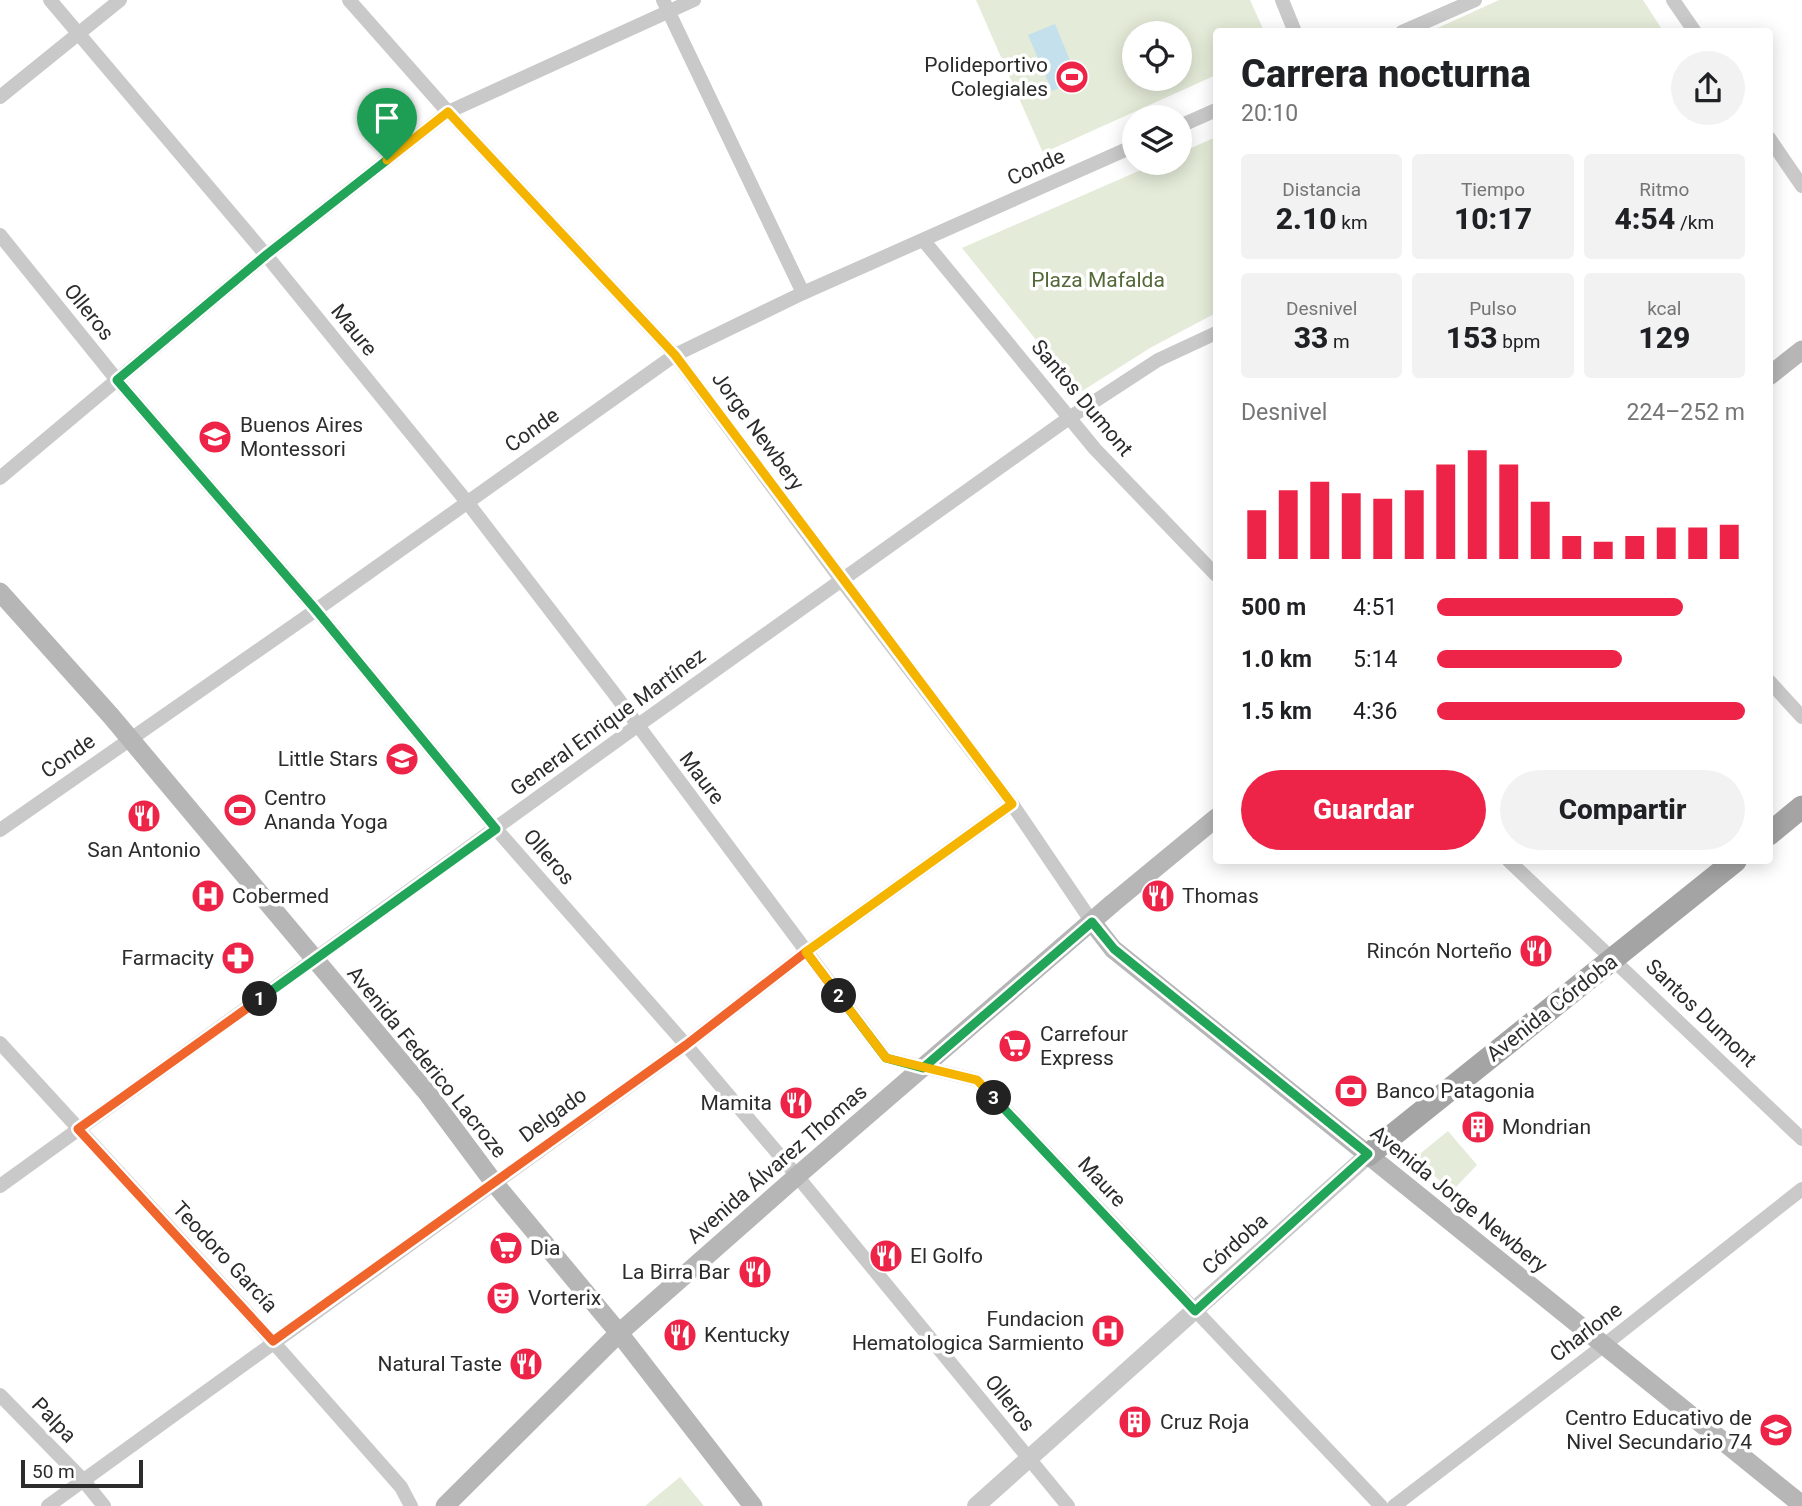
<!DOCTYPE html>
<html lang="es">
<head>
<meta charset="utf-8">
<style>
	body { margin:0; font-family:Roboto,sans-serif; background:#f2f2f2; color:#202124; height:100vh; display:flex; flex-direction:column; font-size:26px; white-space:nowrap }
	* { box-sizing:border-box; margin:0 }
	p { font-size:23px; color:#757577 }
	.icon { flex:none; width:38px; height:38px; fill:none; stroke:currentColor; stroke-width:2; stroke-linecap:round; stroke-linejoin:round }
	.map { position:relative; flex:1; overflow:hidden }
	.drawer { position:absolute; left:1213px; top:28px; width:560px; height:836px; display:flex; flex-direction:column; background:#fff; border-radius:7px; box-shadow:0 4px 18px #0003 }
	.drawer>* { flex:none }
	.fabs { position:absolute; left:1122px; top:21px; display:grid; gap:14px }
	.fabs a { display:grid; place-items:center; width:70px; height:70px; border-radius:50%; background:#fff; box-shadow:0 4px 18px #0003; font-size:35px }
	.scale { position:absolute; left:21px; bottom:18px; width:122px; box-sizing:border-box; padding-left:7px; border:4px solid #2c2c2c; border-top:0; font-size:19px; line-height:24px; white-space:nowrap; color:#2c2c2c; -webkit-text-stroke:5px #fff; paint-order:stroke }
	.pin { position:absolute; display:grid; place-items:center; width:60px; height:60px; color:#fff; margin:-72px -30px; border-radius:50% 50% 50% 0; rotate:-45deg; box-shadow:0 0 7px #0007 }
	.pin .icon { rotate:45deg }
	.km { position:absolute; width:35px; height:35px; margin:-18px; border-radius:50%; background:#222; color:#fff; font-size:19px; line-height:35px; text-align:center }
	.round { display:grid; place-items:center; flex:none; width:74px; height:74px; border-radius:37px; background:#f2f2f2 }
	.headline { display:flex; align-items:center; justify-content:space-between; height:119px; padding:0 28px }
	h1 { font-size:38px; font-weight:800; line-height:52px }
	.stats { display:grid; grid-template-columns:repeat(3,1fr); gap:10px; height:119px; padding:7px 28px }
	.stats div { display:grid; align-content:center; border-radius:7px; background:#f2f2f2; text-align:center }
	.stats b { font-size:30px; font-weight:800 }
	.stats small { font-size:19px; font-weight:400 }
	.stats p { font-size:19px }
	.chart { height:196px; padding:14px 28px }
	.chart p { display:flex; justify-content:space-between }
	.chart svg { width:100%; height:126px; margin-top:7px; stroke:#ed2447; stroke-width:6 }
	.button { display:flex; gap:14px; margin-top:auto; padding:14px 28px }
	.button a { flex:1; height:80px; border-radius:42px; background:#ed2447; color:#fff; font-size:28px; font-weight:800; line-height:80px; text-align:center }
	.button a+a { background:#f2f2f2; color:#202124 }
	ul { padding:0 28px; list-style:none; font-size:23px }
	li { display:grid; grid-template-columns:112px 84px 1fr; align-items:center; height:52px }
	li i { height:18px; border-radius:9px; background:#ed2447 }
	.map>svg:first-child { display:block }
	.green { fill:#e4ebd8; fill-rule:evenodd }
	.water { fill:#c3e0ec }
	.lines { fill:none; stroke-linecap:round; stroke-linejoin:round }
	.minor { stroke:#c9c9c9; stroke-width:14 }
	.tertiary { stroke:#c9c9c9; stroke-width:18 }
	.secondary { stroke:#b6b6b6; stroke-width:19 }
	.primary { stroke:#a4a4a4; stroke-width:23 }
	.split-1-casing { stroke:#fff; stroke-width:14 }
	.split-2-casing { stroke:#fff; stroke-width:14 }
	.split-3-casing { stroke:#fff; stroke-width:14 }
	.split-4-casing { stroke:#fff; stroke-width:14 }
	.split-1 { stroke:#22a559; stroke-width:9 }
	.split-2 { stroke:#f0652b; stroke-width:9 }
	.split-3 { stroke:#22a559; stroke-width:9 }
	.split-4 { stroke:#f5b400; stroke-width:9 }
	.labels { text-anchor:middle; stroke-width:7; stroke-linejoin:round; paint-order:stroke }
	.poi-label { font-size:21px; fill:#2c2c2c; stroke:#fff; text-anchor:start }
	.street-label { font-size:21px; fill:#2c2c2c; stroke:#fff }
	.park-label { font-size:21px; fill:#546938; stroke:#fff }
</style>
</head>
<body>
<div class="map">
<svg width="1802" height="1506" viewBox="0 0 1802 1506">
	<rect width="100%" height="100%" fill="#fff"/>
	<g class="green">
		<path d="M976 0H1250L1264 31 1216 32V75L1043 153ZM1134 33H1180V79H1134Z"/>
		<path d="M1499 0H1643L1663 31H1431Z"/>
		<path d="M1216 137V313L1150 348 1079 393 962 248 1157 163H1180V153Z"/>
		<path d="M1448 1131 1477 1165 1452 1191 1420 1164 1421 1153Z"/>
		<path d="M680 1477 704 1506H645Z"/>
	</g>
	<path class="water" d="M1055 24 1078 80 1052 91 1028 35Z"/>
	<g class="lines">
		<g class="minor">
			<path d="M50 0 266 255 467 502 613 692 886 1058 977 1080 1381 1506"/>
			<path d="M349 0 448 112 675 355 842 581 1012 804 1092 922"/>
			<path d="M663 0 803 293"/>
			<path d="M1282 0 1295 32"/>
			<path d="M1673 0 1695 32"/>
			<path d="M1402 32 1475 0"/>
			<path d="M0 97 120 0"/>
			<path d="M1180 126 1216 110"/>
			<path d="M1769 138 1802 186"/>
			<path d="M0 235 117 380 316 610 496 829 686 1045 797 1176 1068 1506"/>
			<path d="M924 241 1095 449 1216 575"/>
			<path d="M0 478 266 255 448 112 694 0"/>
			<path d="M1769 681 1802 717"/>
			<path d="M0 830 316 610 675 355 803 293 1134 146"/>
			<path d="M1509 861 1802 1139"/>
			<path d="M0 1043 244 1309 401 1487 411 1506"/>
			<path d="M0 1186 637 726 1069 418 1158 360 1216 333"/>
			<path d="M0 1395 83 1480 104 1506"/>
			<path d="M48 1506 686 1045 806 952 1012 804"/>
			<path d="M1394 1506 1603 1346 1802 1189"/>
		</g>
		<path class="tertiary" d="M976 1506 1368 1155"/>
		<g class="secondary">
			<path d="M1769 376 1802 350"/>
			<path d="M0 592 111 716 428 1094 495 1184 619 1333 753 1506"/>
			<path d="M1092 922 1113 949 1802 1505"/>
			<path d="M445 1506 619 1333 797 1176 1113 903 1216 818"/>
		</g>
		<g class="primary">
			<path d="M1769 834 1802 807"/>
			<path d="M1368 1155 1735 861"/>
		</g>
	</g>
	<g class="lines">
		<defs>
			<path id="split-1" d="M260 999 496 829 316 610 117 380 266 255 387 160"/>
			<path id="split-2" d="M260 999 78 1129 273 1341 686 1045 806 952 839 996"/>
			<path id="split-3" d="M839 996 886 1058 923 1068 1092 922 1114 949 1368 1154 1195 1311 994 1098"/>
			<path id="split-4" d="M387 160 448 112 675 355 1012 804 806 952 886 1058 977 1080 994 1098"/>
		</defs>
		<use href="#split-1" class="split-1-casing"/>
		<use href="#split-2" class="split-2-casing"/>
		<use href="#split-3" class="split-3-casing"/>
		<use href="#split-4" class="split-4-casing"/>
		<use href="#split-1" class="split-1"/>
		<use href="#split-2" class="split-2"/>
		<use href="#split-3" class="split-3"/>
		<use href="#split-4" class="split-4"/>
	</g>
	<defs>
		<symbol id="stadium-disc" viewBox="-11 -11 22 22"><circle r="9.5" fill="#ed2447" stroke="#fff"/><path d="M0-5a6.5 5 0 1 0 0 10a6.5 5 0 1 0 0-10ZM-3.5-1.8h7v3.6h-7Z" fill="#fff"/></symbol>
		<symbol id="school-disc" viewBox="-11 -11 22 22"><circle r="9.5" fill="#ed2447" stroke="#fff"/><path d="M0-5L7-2L0 1L-7-2ZM-4 1L0 2.5L4 1V4Q0 6-4 4Z" fill="#fff"/></symbol>
		<symbol id="restaurant-disc" viewBox="-11 -11 22 22"><circle r="9.5" fill="#ed2447" stroke="#fff"/><path d="M-5-6h1v4h1v-4h1v4h1v-4h1v5L-1.5 .5V6h-2V.5L-5-1ZM5-6V6H3V1.5H1.5Q1.5-4 5-6Z" fill="#fff"/></symbol>
		<symbol id="hospital-disc" viewBox="-11 -11 22 22"><circle r="9.5" fill="#ed2447" stroke="#fff"/><path d="M-5-5h3v3.5h4V-5h3V5h-3V1.5h-4V5h-3Z" fill="#fff"/></symbol>
		<symbol id="pharmacy-disc" viewBox="-11 -11 22 22"><circle r="9.5" fill="#ed2447" stroke="#fff"/><path d="M-2-6h4v4h4v4h-4v4h-4v-4h-4v-4h4Z" fill="#fff"/></symbol>
		<symbol id="supermarket-disc" viewBox="-11 -11 22 22"><circle r="9.5" fill="#ed2447" stroke="#fff"/><path d="M-6-5.5h2.5l.6 2H6L4.5 2H-2.5L-4.4-4H-6ZM-1.5 3.2a1.3 1.3 0 1 0 .1 0ZM3 3.2a1.3 1.3 0 1 0 .1 0Z" fill="#fff"/></symbol>
		<symbol id="bank-disc" viewBox="-11 -11 22 22"><circle r="9.5" fill="#ed2447" stroke="#fff"/><path d="M-6-4H6V4H-6ZM0-2.3a2.3 2.3 0 1 0 0 4.6a2.3 2.3 0 1 0 0-4.6Z" fill="#fff"/></symbol>
		<symbol id="building-disc" viewBox="-11 -11 22 22"><circle r="9.5" fill="#ed2447" stroke="#fff"/><path d="M-4-6H4V6H1V3H-1V6H-4ZM-2.5-4.3h1.7v1.8h-1.7ZM.8-4.3h1.7v1.8H.8ZM-2.5-1h1.7V.8h-1.7ZM.8-1h1.7V.8H.8Z" fill="#fff"/></symbol>
		<symbol id="theatre-disc" viewBox="-11 -11 22 22"><circle r="9.5" fill="#ed2447" stroke="#fff"/><path d="M-5-5.5Q0-4 5-5.5V0Q5 5 0 6Q-5 5-5 0ZM-3.3-2.5H-1v1.5H-3.3ZM1-2.5H3.3v1.5H1ZM-2.8 1Q0 5.5 2.8 1Z" fill="#fff"/></symbol>
	</defs>
	<g fill-rule="evenodd">
		<use href="#stadium-disc" x="1053" y="58" width="38" height="38"/>
		<use href="#school-disc" x="196" y="418" width="38" height="38"/>
		<use href="#school-disc" x="383" y="740" width="38" height="38"/>
		<use href="#stadium-disc" x="221" y="791" width="38" height="38"/>
		<use href="#restaurant-disc" x="125" y="797" width="38" height="38"/>
		<use href="#hospital-disc" x="189" y="877" width="38" height="38"/>
		<use href="#restaurant-disc" x="1139" y="877" width="38" height="38"/>
		<use href="#restaurant-disc" x="1517" y="932" width="38" height="38"/>
		<use href="#pharmacy-disc" x="219" y="939" width="38" height="38"/>
		<use href="#supermarket-disc" x="996" y="1027" width="38" height="38"/>
		<use href="#bank-disc" x="1332" y="1072" width="38" height="38"/>
		<use href="#restaurant-disc" x="777" y="1084" width="38" height="38"/>
		<use href="#building-disc" x="1459" y="1108" width="38" height="38"/>
		<use href="#supermarket-disc" x="487" y="1229" width="38" height="38"/>
		<use href="#restaurant-disc" x="867" y="1237" width="38" height="38"/>
		<use href="#restaurant-disc" x="736" y="1253" width="38" height="38"/>
		<use href="#theatre-disc" x="484" y="1279" width="38" height="38"/>
		<use href="#hospital-disc" x="1089" y="1312" width="38" height="38"/>
		<use href="#restaurant-disc" x="661" y="1316" width="38" height="38"/>
		<use href="#restaurant-disc" x="507" y="1345" width="38" height="38"/>
		<use href="#building-disc" x="1116" y="1403" width="38" height="38"/>
		<use href="#school-disc" x="1757" y="1411" width="38" height="38"/>
	</g>
	<g class="labels">
		<g class="poi-label">
			<text x="1048" y="72" text-anchor="end">Polideportivo<tspan x="1048" dy="24">Colegiales</tspan></text>
			<text x="240" y="432">Buenos Aires<tspan x="240" dy="24">Montessori</tspan></text>
			<text x="378" y="766" text-anchor="end">Little Stars</text>
			<text x="264" y="805">Centro<tspan x="264" dy="24">Ananda Yoga</tspan></text>
			<text x="144" y="857" text-anchor="middle">San Antonio</text>
			<text x="232" y="903">Cobermed</text>
			<text x="1182" y="903">Thomas</text>
			<text x="1512" y="958" text-anchor="end">Rincón Norteño</text>
			<text x="214" y="965" text-anchor="end">Farmacity</text>
			<text x="1040" y="1041">Carrefour<tspan x="1040" dy="24">Express</tspan></text>
			<text x="1376" y="1098">Banco Patagonia</text>
			<text x="772" y="1110" text-anchor="end">Mamita</text>
			<text x="1502" y="1134">Mondrian</text>
			<text x="530" y="1255">Dia</text>
			<text x="910" y="1263">El Golfo</text>
			<text x="730" y="1279" text-anchor="end">La Birra Bar</text>
			<text x="528" y="1305">Vorterix</text>
			<text x="1084" y="1326" text-anchor="end">Fundacion<tspan x="1084" dy="24">Hematologica Sarmiento</tspan></text>
			<text x="704" y="1342">Kentucky</text>
			<text x="502" y="1371" text-anchor="end">Natural Taste</text>
			<text x="1752" y="1425" text-anchor="end">Centro Educativo de<tspan x="1752" dy="24">Nivel Secundario 74</tspan></text>
			<text x="1160" y="1429">Cruz Roja</text>
		</g>
		<g class="street-label">
			<text transform="translate(1036 167) rotate(-24)" y="7">Conde</text>
			<text transform="translate(89 312) rotate(51)" y="7">Olleros</text>
			<text transform="translate(354 330) rotate(51)" y="7">Maure</text>
			<text transform="translate(1082 398) rotate(50)" y="7">Santos Dumont</text>
			<text transform="translate(532 430) rotate(-35)" y="7">Conde</text>
			<text transform="translate(758 431) rotate(54)" y="7">Jorge Newbery</text>
			<text transform="translate(608 722) rotate(-36)" y="7">General Enrique Martínez</text>
			<text transform="translate(68 756) rotate(-35)" y="7">Conde</text>
			<text transform="translate(702 778) rotate(53)" y="7">Maure</text>
			<text transform="translate(549 857) rotate(49)" y="7">Olleros</text>
			<text transform="translate(1552 1008) rotate(-38)" y="7">Avenida Córdoba</text>
			<text transform="translate(1701 1013) rotate(44)" y="7">Santos Dumont</text>
			<text transform="translate(427 1062) rotate(51)" y="7">Avenida Federico Lacroze</text>
			<text transform="translate(553 1115) rotate(-36)" y="7">Delgado</text>
			<text transform="translate(777 1164) rotate(-41)" y="7">Avenida Álvarez Thomas</text>
			<text transform="translate(1102 1182) rotate(47)" y="7">Maure</text>
			<text transform="translate(1459 1199) rotate(39)" y="7">Avenida Jorge Newbery</text>
			<text transform="translate(1235 1244) rotate(-42)" y="7">Córdoba</text>
			<text transform="translate(225 1257) rotate(47)" y="7">Teodoro García</text>
			<text transform="translate(1586 1332) rotate(-37)" y="7">Charlone</text>
			<text transform="translate(1010 1403) rotate(51)" y="7">Olleros</text>
			<text transform="translate(54 1420) rotate(46)" y="7">Palpa</text>
		</g>
		<g class="park-label">
			<text x="1098" y="287">Plaza Mafalda</text>
		</g>
	</g>
</svg>
<div class="fabs">
<a><svg class="icon" aria-label="locate" viewBox="0 0 24 24"><circle cx="12" cy="12" r="6"/><path d="M12 2v4M12 18v4M2 12h4M18 12h4"/></svg></a>
<a><svg class="icon" aria-label="layers" viewBox="0 0 24 24"><path d="M12 4l9 5-9 5-9-5zM3 14l9 5 9-5"/></svg></a>
</div>
<div class="scale">50 m</div>
<div class="pin" style="left:387px;top:160px;background:#1e9e55"><svg class="icon" aria-label="arrive" viewBox="0 0 24 24"><path d="M6 21V4h12l-3 4 3 4H6"/></svg></div>
<b class="km" style="left:260px;top:999px">1</b>
<b class="km" style="left:839px;top:996px">2</b>
<b class="km" style="left:994px;top:1098px">3</b>
<section class="drawer">
<div class="headline"><div><h1>Carrera nocturna</h1><p>20:10</p></div><a class="round"><svg class="icon" aria-label="share" viewBox="0 0 24 24"><path d="M12 15V3M7 8l5-5 5 5M5 13v7h14v-7"/></svg></a></div>
<div class="stats">
<div><p>Distancia</p><b>2.10<small> km</small></b></div>
<div><p>Tiempo</p><b>10:17</b></div>
<div><p>Ritmo</p><b>4:54<small> /km</small></b></div>
</div>
<div class="stats">
<div><p>Desnivel</p><b>33<small> m</small></b></div>
<div><p>Pulso</p><b>153<small> bpm</small></b></div>
<div><p>kcal</p><b>129</b></div>
</div>
<div class="chart"><p><span>Desnivel</span>224–252 m</p>
<svg viewBox="0 0 160 44" preserveAspectRatio="none"><path d="M5 44V27M15 44V20M25 44V17M35 44V21M45 44V23M55 44V20M65 44V11M75 44V6M85 44V11M95 44V24M105 44V36M115 44V38M125 44V36M135 44V33M145 44V33M155 44V32"/></svg>
</div>
<ul>
<li><b>500 m</b>4:51<i style="width:80%"></i></li>
<li><b>1.0 km</b>5:14<i style="width:60%"></i></li>
<li><b>1.5 km</b>4:36<i style="width:100%"></i></li>
</ul>
<div class="button"><a>Guardar</a><a>Compartir</a></div>
</section>
</div>
</body>
</html>
